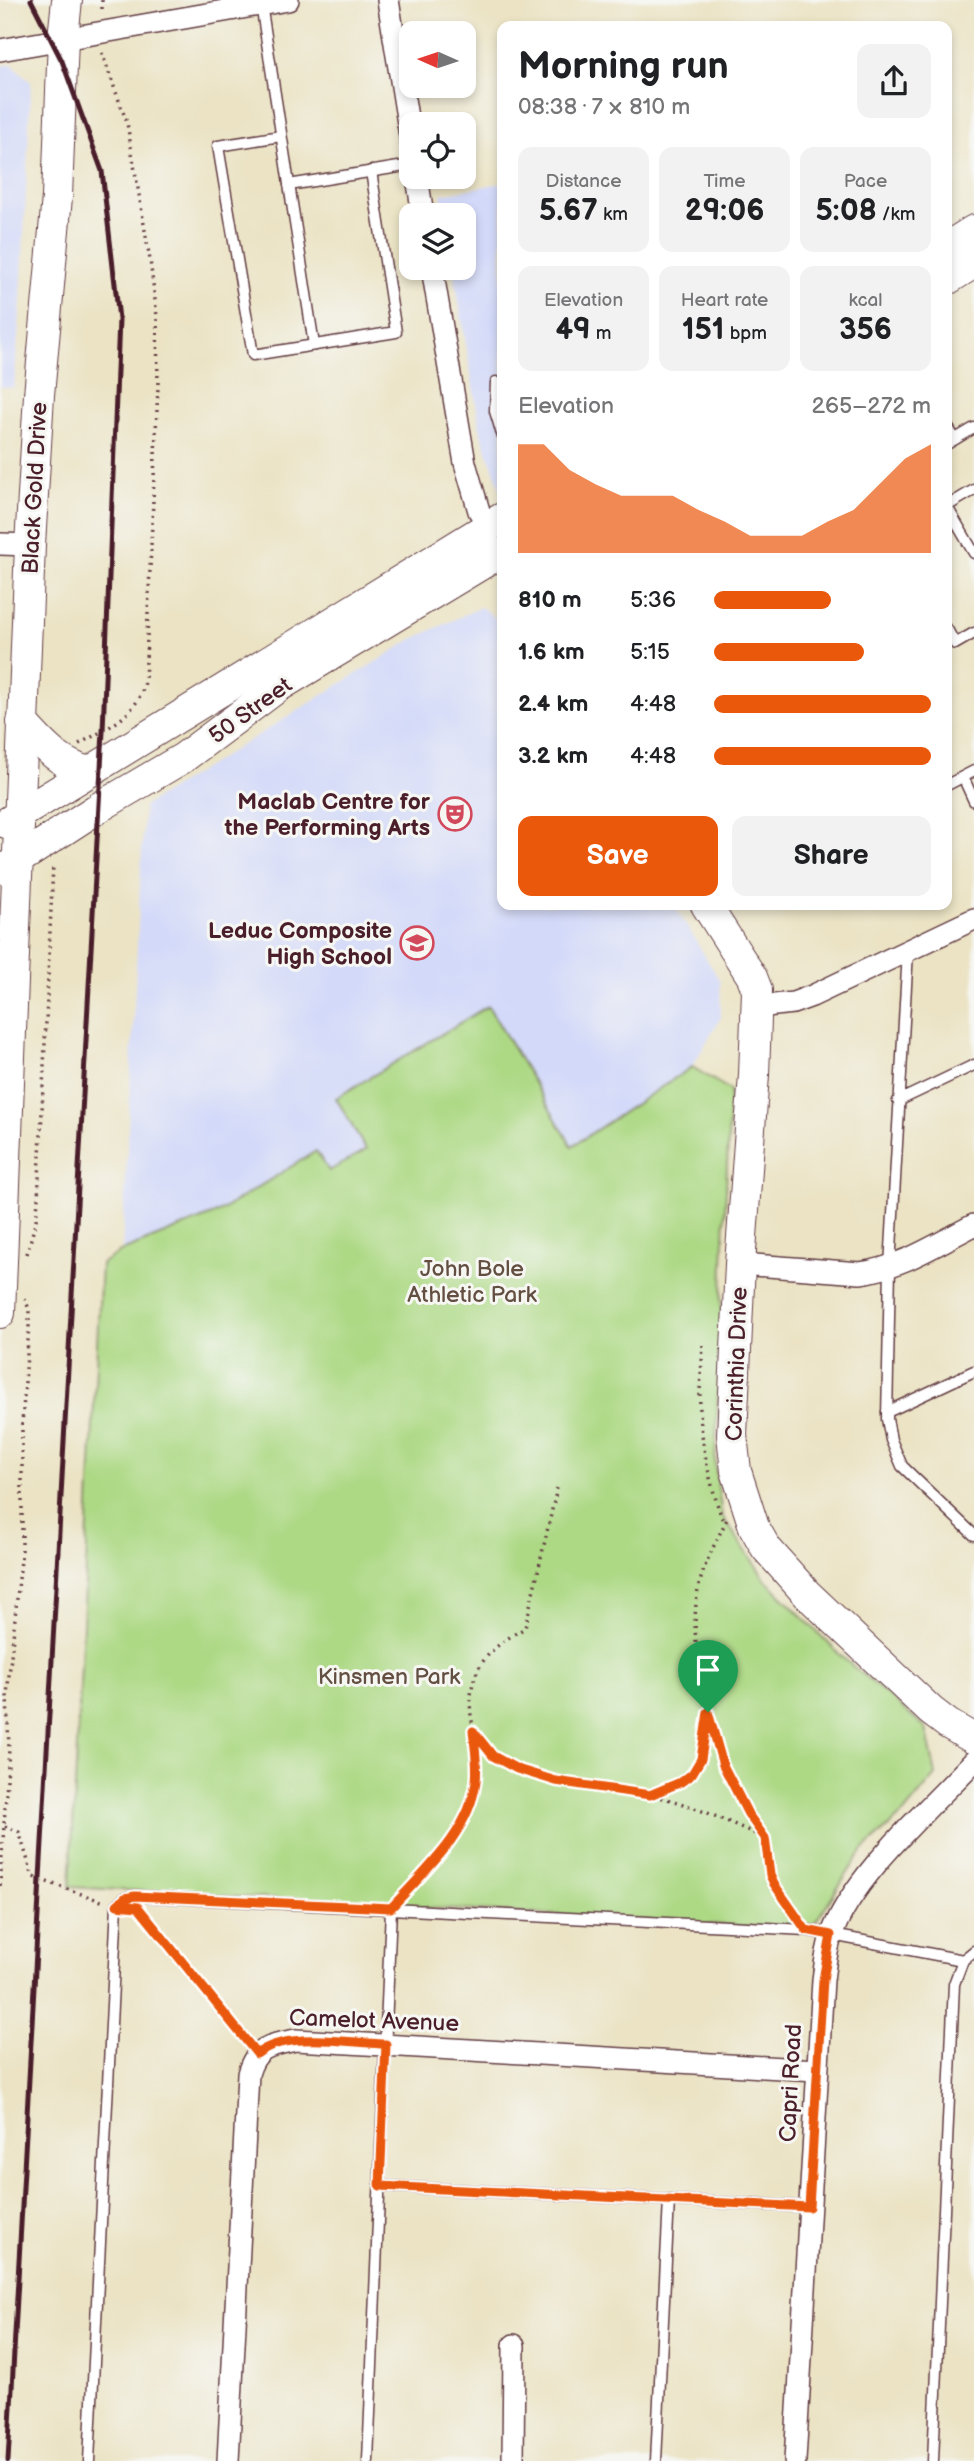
<!DOCTYPE html>
<html lang="en">
<head>
<meta charset="utf-8">
<style>
	body { margin:0; font-family:"Balsamiq Sans",sans-serif; background:#f2f2f2; color:#202124; height:100vh; display:flex; flex-direction:column; font-size:26px; white-space:nowrap }
	* { box-sizing:border-box; margin:0 }
	p { font-size:23px; color:#757577 }
	.icon { flex:none; width:38px; height:38px; fill:none; stroke:currentColor; stroke-width:2; stroke-linecap:round; stroke-linejoin:round }
	.map { position:relative; flex:1; overflow:hidden }
	.drawer { position:absolute; left:497px; top:21px; width:455px; height:889px; display:flex; flex-direction:column; background:#fff; border-radius:14px; box-shadow:0 4px 10px #0003 }
	.drawer>* { flex:none }
	.needle { width:46px; rotate:273deg }
	.tools { position:absolute; left:399px; top:21px; display:grid; gap:14px }
	.tools a { display:grid; place-items:center; width:77px; height:77px; border-radius:14px; background:#fff; box-shadow:0 4px 10px #0003; font-size:35px }
	.pin { position:absolute; display:grid; place-items:center; width:60px; height:60px; color:#fff; margin:-72px -30px; border-radius:50% 50% 50% 0; rotate:-45deg; box-shadow:0 0 7px #0007 }
	.pin .icon { rotate:45deg }
	.round { display:grid; place-items:center; flex:none; width:74px; height:74px; border-radius:14px; background:#f2f2f2 }
	.head { display:flex; align-items:center; justify-content:space-between; height:119px; padding:0 21px }
	h1 { font-size:38px; font-weight:800; line-height:52px }
	.stats { display:grid; grid-template-columns:repeat(3,1fr); gap:10px; height:119px; padding:7px 21px }
	.stats div { display:grid; align-content:center; border-radius:14px; background:#f2f2f2; text-align:center }
	.stats b { font-size:30px; font-weight:800 }
	.stats small { font-size:19px; font-weight:400 }
	.stats p { font-size:19px }
	.chart { height:196px; padding:14px 21px }
	.chart p { display:flex; justify-content:space-between }
	.chart svg { width:100%; height:126px; margin-top:7px; fill:#ea580c; opacity:.7 }
	.action { display:flex; gap:14px; margin-top:auto; padding:14px 21px }
	.action a { flex:1; height:80px; border-radius:14px; background:#ea580c; color:#fff; font-size:28px; font-weight:800; line-height:80px; text-align:center }
	.action a+a { background:#f2f2f2; color:#202124 }
	ul { padding:0 21px; list-style:none; font-size:23px }
	li { display:grid; grid-template-columns:112px 84px 1fr; align-items:center; height:52px }
	li i { height:18px; border-radius:9px; background:#ea580c }
	.map>svg:first-child { display:block }
	.built { fill:#d3d9f9 }
	.green { fill:#add985; stroke:#7c7c58; stroke-width:2 }
	.lines { fill:none; stroke-linecap:round; stroke-linejoin:round }
	.lane-casing { stroke:#623c42; stroke-width:13 }
	.street-casing { stroke:#623c42; stroke-width:24 }
	.secondary-casing { stroke:#623c42; stroke-width:32 }
	.path { stroke:#623c42; stroke-width:3.5; stroke-dasharray:2 5; stroke-linecap:butt }
	.lane { stroke:#fff; stroke-width:10 }
	.street { stroke:#fff; stroke-width:21 }
	.secondary { stroke:#fff; stroke-width:30 }
	.rail { stroke:#4a1f2b; stroke-width:5 }
	.route-casing { stroke:#fff; stroke-width:14 }
	.route { stroke:#ea580c; stroke-width:9 }
	.labels { text-anchor:middle; stroke-width:6; stroke-linejoin:round; paint-order:stroke }
	.street-label { font-size:23px; fill:#4a1f2b; stroke:#f6f6f2 }
	.poi-label { font-size:23px; font-weight:bold; fill:#4a1f2b; stroke:#f6f6f2; text-anchor:end }
	.park-label { font-size:23px; fill:#634e42; stroke:#f6f6f2 }
</style>
</head>
<body>
<div class="map">
<svg width="974" height="2461" viewBox="0 0 974 2461">
	<rect width="100%" height="100%" fill="#f6f6f2"/>
	<filter id="ink" filterUnits="userSpaceOnUse"><feTurbulence type="fractalNoise" baseFrequency=".0143" numOctaves="2"/><feDisplacementMap in="SourceGraphic" scale="14" xChannelSelector="R" yChannelSelector="G"/><feConvolveMatrix kernelMatrix="1 2 1 2 8 2 1 2 1" color-interpolation-filters="sRGB"/></filter>
	<filter id="wash" filterUnits="userSpaceOnUse"><feTurbulence type="fractalNoise" baseFrequency=".00686" numOctaves="4" result="noise"/><feDisplacementMap in="SourceGraphic" scale="28" xChannelSelector="R" yChannelSelector="G"/><feGaussianBlur stdDeviation="1.57" result="paint"/><feColorMatrix in="noise" values="0 0 0 0 0 0 0 0 0 0 0 0 0 0 0 0 0 1.4 0 .05"/><feComposite in="paint" operator="in"/></filter>
	<g filter="url(#wash)">
		<rect width="100%" height="100%" fill="#ebe3c4"/>
		<g class="built">
			<path d="M12 64 31 82 21 300 14 388 0 387V66Z"/>
			<path d="M502 183V494L481 433 453 268H464V215H445L441 194Z"/>
			<path d="M481 607 502 623V905H674L720 981 721 1017 692 1067 572 1146 488 1006 336 1098 366 1150 329 1172 316 1152 217 1213 122 1251 144 806 411 640Z"/>
		</g>
		<path class="green" d="M488 1006 572 1146 692 1067 730 1090 715 1466 722 1516 765 1579 842 1657 926 1728 936 1775 904 1813 863 1850 810 1930 70 1887 101 1264 122 1251 217 1213 316 1151 329 1171 366 1150 336 1098Z"/>
	</g>
	<g filter="url(#ink)">
		<g class="lines">
			<defs>
				<g id="lane">
					<path d="M261 4 314 345"/>
					<path d="M281 136 218 146 253 355 396 332 371 171"/>
					<path d="M289 185 411 165"/>
					<path d="M496 382 495 411 502 434"/>
					<path d="M947 426 955 439"/>
					<path d="M947 444 974 428"/>
					<path d="M947 506 974 490"/>
					<path d="M947 507 974 553"/>
					<path d="M947 629 955 644 974 633"/>
					<path d="M963 777 974 801"/>
					<path d="M947 785 974 771"/>
					<path d="M908 951 890 1267 887 1419 891 1440 902 1466 974 1535"/>
					<path d="M898 1101 974 1065"/>
					<path d="M887 1412 974 1371"/>
					<path d="M380 2186 809 2207"/>
					<path d="M89 2461 117 1905 125 1898 135 1896 806 1930 963 1960"/>
					<path d="M368 2461 391 1908"/>
					<path d="M656 2461 669 2200"/>
					<path d="M933 2461 954 1984 963 1960 974 1951"/>
				</g>
				<g id="street">
					<path d="M388 0 411 142"/>
					<path d="M0 50 288 0"/>
					<path d="M417 177 423 215"/>
					<path d="M432 268 465 463 479 511 489 526"/>
					<path d="M0 544 30 545"/>
					<path d="M757 1007 793 1003 812 996 974 919"/>
					<path d="M740 1264 860 1273C901 1268 938 1243 974 1225"/>
					<path d="M228 2461 248 2074C256 2046 270 2045 296 2040L817 2070"/>
					<path d="M513 2461 514 2345"/>
					<path d="M795 2461 823 1980C825 1965 826 1951 831 1937 850 1878 931 1807 974 1761"/>
				</g>
				<g id="secondary">
					<path d="M947 247 974 230"/>
					<path d="M947 280 974 263"/>
					<path d="M22 722C44 746 57 762 88 772"/>
					<path d="M6 823 502 518"/>
					<path d="M4 869 98 808 183 758 278 687 502 552"/>
					<path d="M706 905 752 977 757 990 754 1075 740 1264 732 1435 736 1471 754 1527 766 1548 807 1594 931 1711 948 1724 974 1739"/>
					<path d="M0 1313 30 545 39 395 57 197 63 38 67 0"/>
				</g>
			</defs>
			<use href="#lane" class="lane-casing"/>
			<use href="#street" class="street-casing"/>
			<use href="#secondary" class="secondary-casing"/>
			<g class="path">
				<path d="M102 0V13"/>
				<path d="M79 744C109 727 136 717 145 682L158 387 157 316 150 260 127 123 102 53"/>
				<path d="M27 1254 36 1220 38 1201 53 864"/>
				<path d="M703 1345C702 1367 699 1389 700 1411 702 1450 711 1488 724 1524"/>
				<path d="M557 1488 525 1628C496 1644 474 1661 471 1696 461 1789 589 1781 650 1795 690 1803 728 1822 765 1838L770 1875 796 1917"/>
				<path d="M709 1714 723 1765 748 1814 765 1837"/>
				<path d="M652 1794C665 1789 681 1785 691 1775 705 1763 709 1733 708 1715 708 1709 704 1702 703 1695 698 1665 693 1634 696 1604 699 1572 713 1548 727 1519"/>
				<path d="M5 1826 19 1832 33 1877 104 1902"/>
				<path d="M0 1886 9 1749 7 1695 22 1550V1425L29 1326V1309L25 1299"/>
				<path d="M403 1895C433 1862 469 1828 476 1782 479 1767 475 1749 474 1733"/>
				<path d="M141 1911 246 2041"/>
			</g>
			<use href="#lane" class="lane"/>
			<use href="#street" class="street"/>
			<use href="#secondary" class="secondary"/>
			<path class="rail" d="M8 2461 103 731 119 319 102 171 62 61 31 0"/>
		</g>
	</g>
	<g class="lines" filter="url(#ink)">
		<defs>
			<path id="route" d="M708 1712 723 1765 748 1814 765 1838 770 1875 774 1884 806 1930 831 1935 823 1980 809 2207 380 2186 386 2044C351 2043 284 2030 257 2054L138 1907 117 1905 125 1898 135 1896 391 1908C424 1872 470 1832 476 1781 478 1765 475 1748 473 1731L493 1756 517 1769 556 1781 650 1795 681 1782 692 1774 701 1759Z"/>
		</defs>
		<use href="#route" class="route-casing"/>
		<use href="#route" class="route"/>
	</g>
	<defs>
		<symbol id="theatre-ring" viewBox="-11 -11 22 22"><circle r="9.5" fill="#f6f6f2" stroke="#d1495b" stroke-width="1.5"/><path d="M-5-5.5Q0-4 5-5.5V0Q5 5 0 6Q-5 5-5 0ZM-3.3-2.5H-1v1.5H-3.3ZM1-2.5H3.3v1.5H1ZM-2.8 1Q0 5.5 2.8 1Z" fill="#d1495b"/></symbol>
		<symbol id="school-ring" viewBox="-11 -11 22 22"><circle r="9.5" fill="#f6f6f2" stroke="#d1495b" stroke-width="1.5"/><path d="M0-5L7-2L0 1L-7-2ZM-4 1L0 2.5L4 1V4Q0 6-4 4Z" fill="#d1495b"/></symbol>
	</defs>
	<g fill-rule="evenodd">
		<use href="#theatre-ring" x="436" y="795" width="38" height="38"/>
		<use href="#school-ring" x="398" y="924" width="38" height="38"/>
	</g>
	<g class="labels">
		<g class="street-label">
			<text transform="translate(34 488) rotate(-87)" y="8">Black Gold Drive</text>
			<text transform="translate(250 710) rotate(-36)" y="8">50 Street</text>
			<text transform="translate(736 1364) rotate(-88)" y="8">Corinthia Drive</text>
			<text transform="translate(374 2020) rotate(2)" y="8">Camelot Avenue</text>
			<text transform="translate(790 2083) rotate(-87)" y="8">Capri Road</text>
		</g>
		<g class="poi-label">
			<text x="430" y="809">Maclab Centre for<tspan x="430" dy="26">the Performing Arts</tspan></text>
			<text x="392" y="938">Leduc Composite<tspan x="392" dy="26">High School</tspan></text>
		</g>
		<g class="park-label">
			<text x="472" y="1276">John Bole<tspan x="472" dy="26">Athletic Park</tspan></text>
			<text x="389" y="1684">Kinsmen Park</text>
		</g>
	</g>
</svg>
<div class="tools">
<a><svg class="needle" viewBox="-14 -14 28 28"><path d="M0-13l5 13h-10z" fill="#e53935"/><path d="M0 13l5-13h-10z" fill="#757577"/></svg></a>
<a><svg class="icon" aria-label="locate" viewBox="0 0 24 24"><circle cx="12" cy="12" r="6"/><path d="M12 2v4M12 18v4M2 12h4M18 12h4"/></svg></a>
<a><svg class="icon" aria-label="layers" viewBox="0 0 24 24"><path d="M12 4l9 5-9 5-9-5zM3 14l9 5 9-5"/></svg></a>
</div>
<div class="pin" style="left:708px;top:1712px;background:#1e9e55"><svg class="icon" aria-label="arrive" viewBox="0 0 24 24"><path d="M6 21V4h12l-3 4 3 4H6"/></svg></div>
<section class="drawer">
<div class="head"><div><h1>Morning run</h1><p>08:38 · 7 × 810 m</p></div><a class="round"><svg class="icon" aria-label="share" viewBox="0 0 24 24"><path d="M12 15V3M7 8l5-5 5 5M5 13v7h14v-7"/></svg></a></div>
<div class="stats">
<div><p>Distance</p><b>5.67<small> km</small></b></div>
<div><p>Time</p><b>29:06</b></div>
<div><p>Pace</p><b>5:08<small> /km</small></b></div>
</div>
<div class="stats">
<div><p>Elevation</p><b>49<small> m</small></b></div>
<div><p>Heart rate</p><b>151<small> bpm</small></b></div>
<div><p>kcal</p><b>356</b></div>
</div>
<div class="chart"><p><span>Elevation</span>265–272 m</p>
<svg viewBox="0 0 160 44" preserveAspectRatio="none"><path d="M0 44V6L10 6L20 15L30 20L40 24L50 24L60 24L70 29L80 33L90 38L100 38L110 38L120 33L130 29L140 20L150 11L160 6V44z"/></svg>
</div>
<ul>
<li><b>810 m</b>5:36<i style="width:54%"></i></li>
<li><b>1.6 km</b>5:15<i style="width:69%"></i></li>
<li><b>2.4 km</b>4:48<i style="width:100%"></i></li>
<li><b>3.2 km</b>4:48<i style="width:100%"></i></li>
</ul>
<div class="action"><a>Save</a><a>Share</a></div>
</section>
</div>
</body>
</html>
